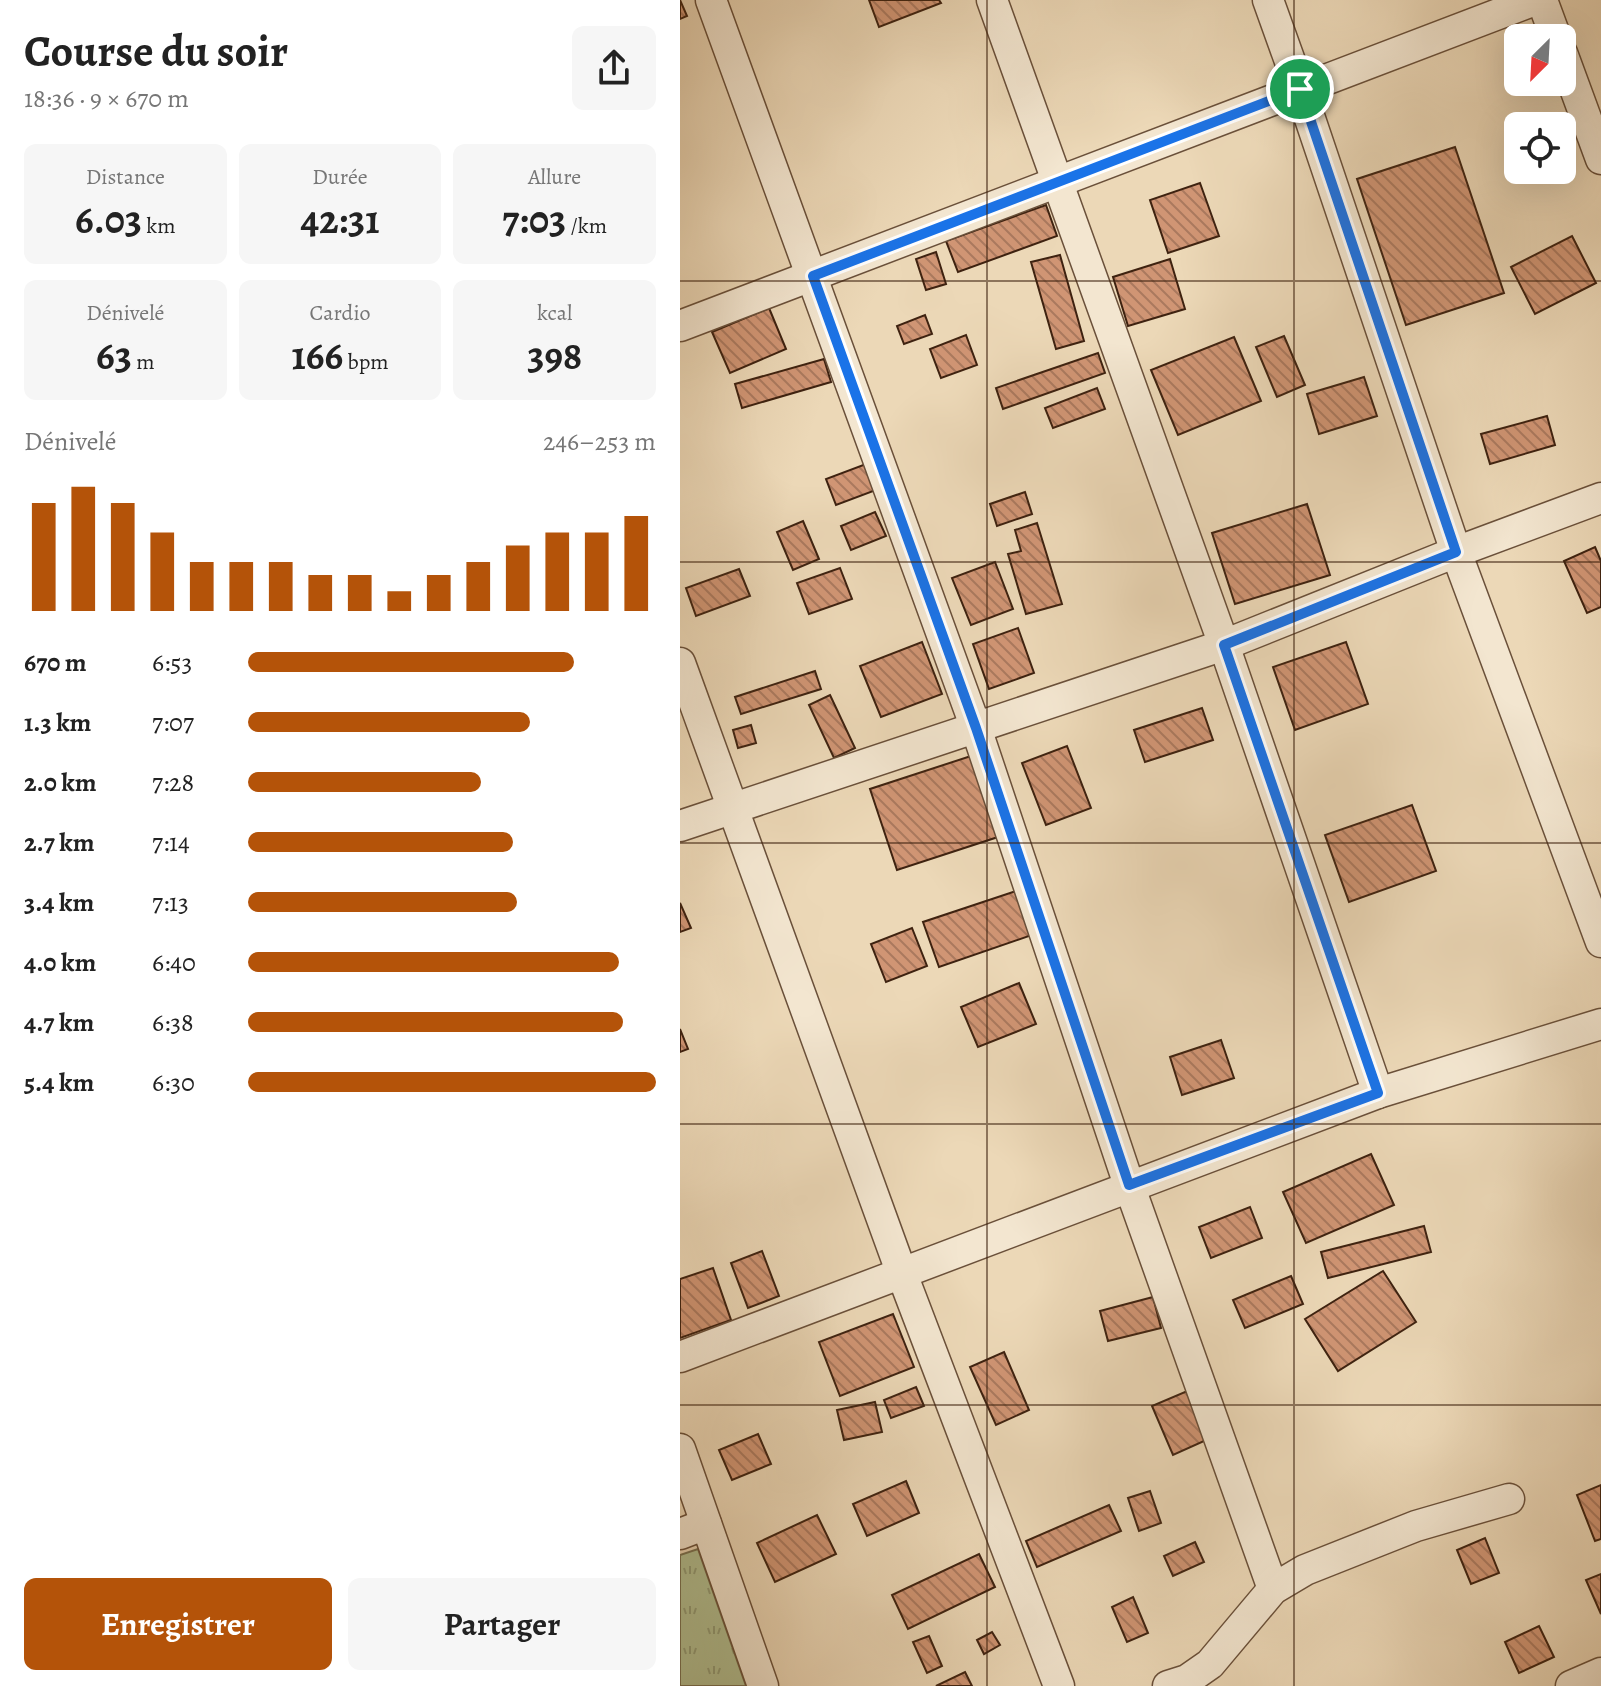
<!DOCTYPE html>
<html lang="fr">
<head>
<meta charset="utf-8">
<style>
	body { margin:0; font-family:Alegreya,serif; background:#f6f6f6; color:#222; height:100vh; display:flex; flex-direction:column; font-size:30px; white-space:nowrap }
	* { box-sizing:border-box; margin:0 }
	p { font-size:26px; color:#767676 }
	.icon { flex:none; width:44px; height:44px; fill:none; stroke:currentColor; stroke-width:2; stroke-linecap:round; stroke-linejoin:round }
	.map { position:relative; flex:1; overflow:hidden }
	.drawer { display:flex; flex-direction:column; background:#fff; width:680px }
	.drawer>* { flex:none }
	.needle { width:52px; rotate:204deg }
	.fabs { position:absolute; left:824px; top:24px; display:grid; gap:16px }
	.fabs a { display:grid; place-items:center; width:72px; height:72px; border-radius:12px; background:#fff; box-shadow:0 8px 32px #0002; font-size:40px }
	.pin { position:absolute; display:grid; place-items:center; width:68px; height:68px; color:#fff; margin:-34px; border:4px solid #fff; border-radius:50%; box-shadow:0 2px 8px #0007 }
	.round { display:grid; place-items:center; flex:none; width:84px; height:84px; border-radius:12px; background:#f6f6f6 }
	.headline { display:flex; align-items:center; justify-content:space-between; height:136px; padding:0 24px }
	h1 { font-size:44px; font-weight:700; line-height:60px }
	.metrics { display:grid; grid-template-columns:repeat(3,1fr); gap:12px; height:136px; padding:8px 24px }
	.metrics div { display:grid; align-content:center; border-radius:12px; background:#f6f6f6; text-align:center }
	.metrics b { font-size:40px; font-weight:700 }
	.metrics small { font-size:22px; font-weight:400 }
	.metrics p { font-size:22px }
	.chart { height:224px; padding:16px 24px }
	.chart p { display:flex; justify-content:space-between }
	.chart svg { width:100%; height:144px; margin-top:8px; stroke:#b45309; stroke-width:6 }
	.action { display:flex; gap:16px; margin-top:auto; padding:16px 24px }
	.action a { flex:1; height:92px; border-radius:12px; background:#b45309; color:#fff; font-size:32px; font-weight:700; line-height:92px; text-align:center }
	.action a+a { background:#f6f6f6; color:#222 }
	ul { padding:0 24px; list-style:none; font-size:26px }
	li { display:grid; grid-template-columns:128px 96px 1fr; align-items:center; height:60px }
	li i { height:20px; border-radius:10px; background:#b45309 }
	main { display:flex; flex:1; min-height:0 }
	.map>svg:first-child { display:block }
	.grass { fill:url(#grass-tufts); stroke:#787152; stroke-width:2 }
	.building { fill:url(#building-back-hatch); stroke:#3e2210; stroke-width:2 }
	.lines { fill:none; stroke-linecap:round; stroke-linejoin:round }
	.minor-casing { stroke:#6a503a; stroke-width:33 }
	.minor { stroke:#f3e6d0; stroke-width:30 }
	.route-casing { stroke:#fff; stroke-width:16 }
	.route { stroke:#1a73e8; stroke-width:10 }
	.grid { fill:none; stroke:#3e2210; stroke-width:2; stroke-opacity:0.55 }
</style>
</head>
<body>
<main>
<section class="drawer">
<div class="headline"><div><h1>Course du soir</h1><p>18:36 · 9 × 670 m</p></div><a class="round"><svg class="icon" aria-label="share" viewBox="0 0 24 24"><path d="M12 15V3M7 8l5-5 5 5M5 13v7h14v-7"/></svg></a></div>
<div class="metrics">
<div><p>Distance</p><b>6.03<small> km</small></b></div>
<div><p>Durée</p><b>42:31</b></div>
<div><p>Allure</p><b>7:03<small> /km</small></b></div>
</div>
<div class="metrics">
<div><p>Dénivelé</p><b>63<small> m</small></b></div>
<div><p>Cardio</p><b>166<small> bpm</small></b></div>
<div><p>kcal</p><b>398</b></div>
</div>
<div class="chart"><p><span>Dénivelé</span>246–253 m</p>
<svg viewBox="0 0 160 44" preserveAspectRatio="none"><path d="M5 44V11M15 44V6M25 44V11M35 44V20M45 44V29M55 44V29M65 44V29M75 44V33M85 44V33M95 44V38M105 44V33M115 44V29M125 44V24M135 44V20M145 44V20M155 44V15"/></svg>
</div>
<ul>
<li><b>670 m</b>6:53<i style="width:80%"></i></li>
<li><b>1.3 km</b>7:07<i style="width:69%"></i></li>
<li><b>2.0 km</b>7:28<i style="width:57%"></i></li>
<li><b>2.7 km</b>7:14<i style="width:65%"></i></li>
<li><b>3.4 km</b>7:13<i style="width:66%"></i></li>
<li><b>4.0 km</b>6:40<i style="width:91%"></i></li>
<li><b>4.7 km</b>6:38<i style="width:92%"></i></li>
<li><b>5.4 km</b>6:30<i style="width:100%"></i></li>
</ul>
<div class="action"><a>Enregistrer</a><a>Partager</a></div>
</section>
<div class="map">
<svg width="921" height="1686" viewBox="0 0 921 1686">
	<defs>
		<pattern id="grass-tufts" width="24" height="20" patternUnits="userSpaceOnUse" patternTransform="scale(2)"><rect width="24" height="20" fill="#b1c093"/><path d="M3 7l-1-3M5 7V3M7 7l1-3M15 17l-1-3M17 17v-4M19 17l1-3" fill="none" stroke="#919c77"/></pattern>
		<pattern id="building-back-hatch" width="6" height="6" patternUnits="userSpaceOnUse" patternTransform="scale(2)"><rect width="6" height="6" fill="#d09574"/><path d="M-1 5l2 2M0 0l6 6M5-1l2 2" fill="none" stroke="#aa795e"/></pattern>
	</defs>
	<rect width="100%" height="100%" fill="#ecd8b7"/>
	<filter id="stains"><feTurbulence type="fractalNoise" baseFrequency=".0025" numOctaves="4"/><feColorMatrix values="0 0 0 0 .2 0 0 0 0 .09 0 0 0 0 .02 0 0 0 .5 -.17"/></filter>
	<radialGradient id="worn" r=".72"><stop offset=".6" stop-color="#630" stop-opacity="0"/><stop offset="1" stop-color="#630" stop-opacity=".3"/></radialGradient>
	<path class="grass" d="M18 1549 66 1686H0V1555Z"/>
	<g class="building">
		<path d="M0 0 7 16 0 19Z"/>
		<path d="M189 0H259L261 3 199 27Z"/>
		<path d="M775 147 824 293 726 325 677 179Z"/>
		<path d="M520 183 539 236 488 253 470 200Z"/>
		<path d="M366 205 377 236 278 272 266 241Z"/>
		<path d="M892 236 916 283 855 314 831 267Z"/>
		<path d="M256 252 266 284 246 290 236 259Z"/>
		<path d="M380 255 404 341 376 349 351 262Z"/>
		<path d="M490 259 505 309 448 326 433 277Z"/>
		<path d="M89 308 106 349 50 373 32 332Z"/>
		<path d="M245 315 252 334 224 344 217 326Z"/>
		<path d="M286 335 297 365 261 378 250 349Z"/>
		<path d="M604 336 625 385 597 397 576 347Z"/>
		<path d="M554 337 581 401 498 435 471 370Z"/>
		<path d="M418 353 425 373 323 409 316 388Z"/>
		<path d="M144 359 151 382 62 408 55 384Z"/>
		<path d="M684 377 697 416 639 434 627 394Z"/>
		<path d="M417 388 425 409 373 428 365 408Z"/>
		<path d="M867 416 875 445 810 464 801 434Z"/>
		<path d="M186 464 196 490 156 505 146 479Z"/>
		<path d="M345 492 352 514 317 526 310 504Z"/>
		<path d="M627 504 650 575 555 604 532 533Z"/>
		<path d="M195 512 206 536 171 550 161 526Z"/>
		<path d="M123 521 139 559 113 570 97 532Z"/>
		<path d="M357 523 382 604 346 614 328 554 341 551 335 530Z"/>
		<path d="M915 547 921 561V607L907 613 884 561Z"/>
		<path d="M315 562 333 609 291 625 272 578Z"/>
		<path d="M160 568 172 599 129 614 117 583Z"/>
		<path d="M59 569 70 596 16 616 6 588Z"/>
		<path d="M338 628 354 673 309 689 293 644Z"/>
		<path d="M242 642 262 694 201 717 180 666Z"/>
		<path d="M666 642 688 704 615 730 593 667Z"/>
		<path d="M135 671 141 689 61 714 55 697Z"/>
		<path d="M150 695 175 748 154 758 129 705Z"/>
		<path d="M522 708 533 740 465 762 454 730Z"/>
		<path d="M71 725 76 743 58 748 53 730Z"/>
		<path d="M387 746 411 808 366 825 342 763Z"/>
		<path d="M294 755 321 836 217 870 190 789Z"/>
		<path d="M732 805 756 871 669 902 645 835Z"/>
		<path d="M336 891 352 935 259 967 243 922Z"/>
		<path d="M0 903 11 928 0 932Z"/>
		<path d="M232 928 247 966 206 982 191 944Z"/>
		<path d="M339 983 356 1024 298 1047 281 1007Z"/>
		<path d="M0 1029 8 1049 0 1052Z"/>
		<path d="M541 1040 554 1078 502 1095 490 1057Z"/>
		<path d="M691 1154 714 1205 626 1243 603 1192Z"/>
		<path d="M570 1207 582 1238 531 1258 519 1227Z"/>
		<path d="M744 1226 751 1252 648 1278 641 1252Z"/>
		<path d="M82 1251 99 1296 68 1308 51 1263Z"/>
		<path d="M33 1268 51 1320 0 1338V1279Z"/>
		<path d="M703 1271 736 1322 658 1371 625 1319Z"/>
		<path d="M611 1276 623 1304 565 1328 553 1300Z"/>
		<path d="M473 1297 481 1328 428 1341 420 1311Z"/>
		<path d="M213 1314 234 1367 160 1396 139 1342Z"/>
		<path d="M324 1352 349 1410 316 1425 290 1367Z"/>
		<path d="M236 1387 244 1406 211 1418 204 1400Z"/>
		<path d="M512 1389 533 1437 493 1455 472 1406Z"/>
		<path d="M195 1402 202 1432 164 1440 157 1410Z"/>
		<path d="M78 1434 91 1464 52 1480 39 1450Z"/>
		<path d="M226 1481 239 1513 187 1536 173 1504Z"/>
		<path d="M921 1485V1539L915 1541 897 1495Z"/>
		<path d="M470 1491 481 1523 459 1531 448 1498Z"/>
		<path d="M429 1505 441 1531 357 1567 346 1541Z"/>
		<path d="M137 1515 156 1554 95 1582 77 1543Z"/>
		<path d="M805 1538 819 1573 791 1584 777 1550Z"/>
		<path d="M515 1542 524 1562 493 1576 484 1556Z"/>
		<path d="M299 1554 315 1587 228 1629 212 1595Z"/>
		<path d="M921 1574V1614L906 1580Z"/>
		<path d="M453 1597 468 1633 447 1642 432 1607Z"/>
		<path d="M859 1626 874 1657 839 1673 825 1642Z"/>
		<path d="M312 1632 320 1645 304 1654 297 1640Z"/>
		<path d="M249 1636 262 1666 247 1673 233 1642Z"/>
		<path d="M285 1672 292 1686H256Z"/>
	</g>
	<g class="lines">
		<defs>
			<g id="minor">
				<path d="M31 0 296 728 449 1185 593 1589"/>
				<path d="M312 0 544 645 698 1093"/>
				<path d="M588 0 620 89 776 552 921 942"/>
				<path d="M862 0 876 38"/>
				<path d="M882 53 921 159"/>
				<path d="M0 326 855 0"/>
				<path d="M0 663 222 1274 379 1686"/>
				<path d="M0 826 544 645 776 552 921 498"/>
				<path d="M0 1357 698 1093 921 1024"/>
				<path d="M0 1449 83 1686"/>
				<path d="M0 1534 26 1524"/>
				<path d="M488 1686 507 1680 530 1664 593 1589 625 1570 736 1526 829 1499"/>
				<path d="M891 1686 921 1673"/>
			</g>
		</defs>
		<use href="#minor" class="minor-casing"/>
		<use href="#minor" class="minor"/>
	</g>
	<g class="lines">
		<defs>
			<path id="route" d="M620 89 776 552 544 645 698 1093 449 1185 296 728 133 276Z"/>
		</defs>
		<use href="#route" class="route-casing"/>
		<use href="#route" class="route"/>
	</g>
	<path class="grid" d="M307 0V1686M614 0V1686M0 281H921M0 562H921M0 843H921M0 1124H921M0 1405H921"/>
	<rect width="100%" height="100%" filter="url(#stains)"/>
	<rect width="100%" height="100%" fill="url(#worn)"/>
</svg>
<div class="fabs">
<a><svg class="needle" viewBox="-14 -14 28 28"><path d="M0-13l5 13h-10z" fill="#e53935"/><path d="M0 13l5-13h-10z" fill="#767676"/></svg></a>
<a><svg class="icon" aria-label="locate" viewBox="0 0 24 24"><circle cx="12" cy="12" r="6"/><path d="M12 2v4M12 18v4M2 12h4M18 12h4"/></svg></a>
</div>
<div class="pin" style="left:620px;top:89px;background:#1e9e55"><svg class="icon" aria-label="arrive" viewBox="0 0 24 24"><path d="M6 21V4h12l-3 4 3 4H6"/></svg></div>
</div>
</main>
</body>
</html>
